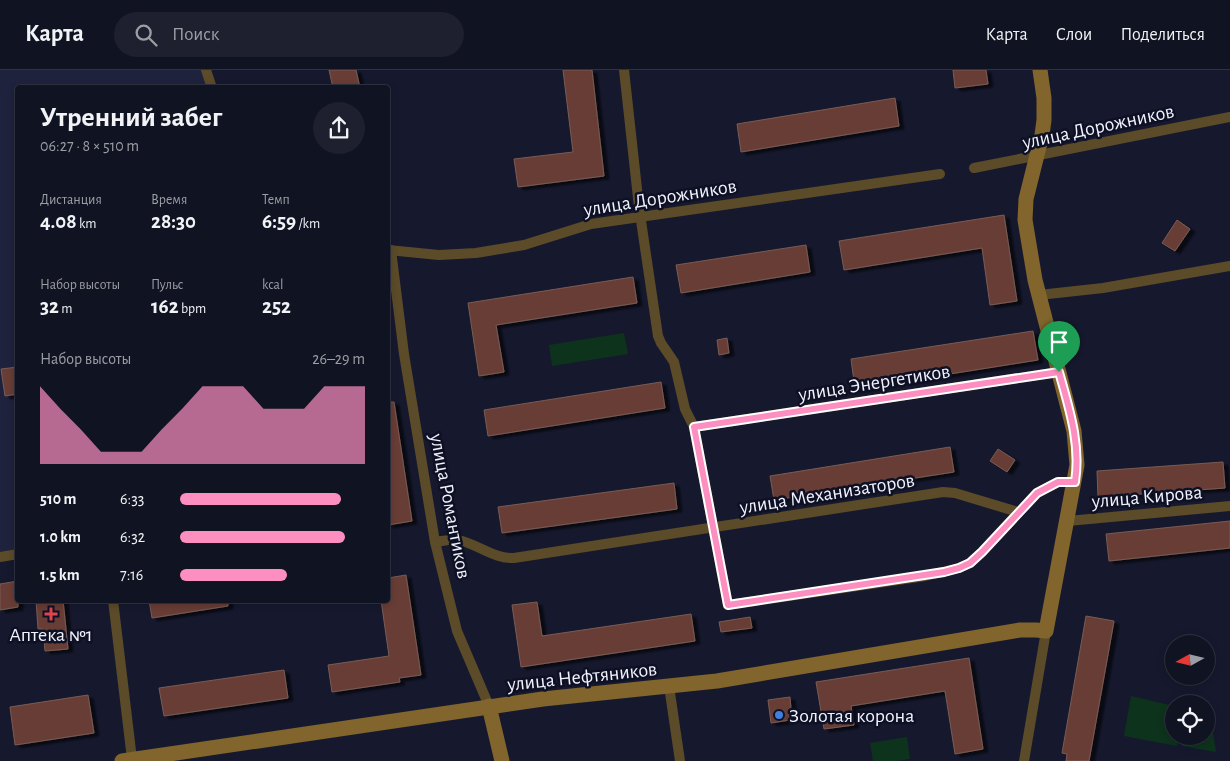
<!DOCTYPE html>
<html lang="ru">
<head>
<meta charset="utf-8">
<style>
	body { margin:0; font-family:"Alegreya Sans",sans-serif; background:#1e202f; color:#f1f3f6; height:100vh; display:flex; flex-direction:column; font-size:19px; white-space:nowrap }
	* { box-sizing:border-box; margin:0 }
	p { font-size:16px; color:#9c9ea5 }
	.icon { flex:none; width:28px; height:28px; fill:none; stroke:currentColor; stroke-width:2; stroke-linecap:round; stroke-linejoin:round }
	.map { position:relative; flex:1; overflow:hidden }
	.sheet { position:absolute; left:15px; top:15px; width:375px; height:518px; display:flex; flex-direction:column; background:#101322; border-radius:5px; box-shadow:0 2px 8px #0003,0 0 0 1px #303240 }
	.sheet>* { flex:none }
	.needle { width:32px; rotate:262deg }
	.buttons { position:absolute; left:1165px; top:565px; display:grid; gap:10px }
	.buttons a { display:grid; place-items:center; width:50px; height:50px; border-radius:50%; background:#101322; box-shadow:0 2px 8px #0003,0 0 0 1px #303240; font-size:25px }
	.pin { position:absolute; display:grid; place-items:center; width:42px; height:42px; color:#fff; margin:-51px -21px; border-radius:50% 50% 50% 0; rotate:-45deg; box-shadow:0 0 5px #0007 }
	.pin .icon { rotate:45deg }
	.round { display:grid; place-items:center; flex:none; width:52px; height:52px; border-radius:26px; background:#1e202f }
	.overview { display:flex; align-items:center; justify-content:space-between; height:85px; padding:0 25px }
	h1 { font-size:28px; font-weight:600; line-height:38px }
	.figures { display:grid; grid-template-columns:repeat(3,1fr); gap:8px; height:85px; padding:5px 25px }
	.figures div { display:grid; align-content:center }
	.figures b { font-size:21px; font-weight:600 }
	.figures small { font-size:14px; font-weight:400 }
	.figures p { font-size:14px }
	.chart { height:140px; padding:10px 25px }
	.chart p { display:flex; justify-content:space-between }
	.chart svg { width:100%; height:90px; margin-top:5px; fill:#fd8ec0; opacity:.7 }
	ul { padding:0 25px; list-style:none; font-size:16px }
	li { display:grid; grid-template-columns:80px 60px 1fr; align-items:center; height:38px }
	li i { height:12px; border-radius:6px; background:#fd8ec0 }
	header { display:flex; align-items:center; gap:30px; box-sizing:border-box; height:70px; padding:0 25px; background:#101322; border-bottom:1px solid #303240 }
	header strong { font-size:24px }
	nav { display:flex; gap:28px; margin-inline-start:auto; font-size:18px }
	.search { width:350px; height:45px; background:#1e202f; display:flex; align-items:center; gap:12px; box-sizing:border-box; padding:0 18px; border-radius:28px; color:#9c9ea5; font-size:19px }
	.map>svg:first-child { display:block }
	.built { fill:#1f223c }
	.green { fill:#0d331c }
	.building { fill:#683e35; stroke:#795b55; filter:url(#shadow) }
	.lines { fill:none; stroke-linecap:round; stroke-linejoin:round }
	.street { stroke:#5c4b29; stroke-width:10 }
	.secondary { stroke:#81652c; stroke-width:15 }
	.route-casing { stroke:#fff; stroke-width:10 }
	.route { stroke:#fd8ec0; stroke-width:6 }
	.health-dot { fill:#e0444e; stroke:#0e1024; stroke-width:2 }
	.shop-dot { fill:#3f7fe0; stroke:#0e1024; stroke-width:2 }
	.labels { text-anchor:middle; stroke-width:5; stroke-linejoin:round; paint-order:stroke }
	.street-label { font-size:20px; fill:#f0f2fe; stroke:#0e1024 }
	.poi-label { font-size:20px; fill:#f0f2fe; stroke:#0e1024 }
</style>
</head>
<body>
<header>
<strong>Карта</strong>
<div class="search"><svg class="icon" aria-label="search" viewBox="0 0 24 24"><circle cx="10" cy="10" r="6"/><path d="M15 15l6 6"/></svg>Поиск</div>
<nav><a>Карта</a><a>Слои</a><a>Поделиться</a></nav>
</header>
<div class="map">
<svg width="1230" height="691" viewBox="0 0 1230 691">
	<defs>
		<filter id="shadow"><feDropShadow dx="5" dy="3" stdDeviation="1" flood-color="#0009"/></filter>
	</defs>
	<rect width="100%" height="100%" fill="#16192e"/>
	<path class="built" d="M0 0H206L212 17 18 18V484L0 487Z"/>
	<g class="green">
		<path d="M624 263 628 284 552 296 549 275Z"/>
		<path d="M1131 626 1174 636V666H1177V676L1124 666Z"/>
		<path d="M1206 643 1210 644 1216 682 1182 676V666H1206Z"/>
		<path d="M907 667 910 689 896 691H873L870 673Z"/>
	</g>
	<g class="building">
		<path d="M329 0H356L360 18H333Z"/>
		<path d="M563 0H592L604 106 518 117 514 89 573 82Z"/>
		<path d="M953 0H986L988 14 955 18Z"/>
		<path d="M895 28 899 56 741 82 737 54Z"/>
		<path d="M1004 145 1017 231 990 235 982 178 844 200 839 171Z"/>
		<path d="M1177 150 1190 159 1175 181 1162 173Z"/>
		<path d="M806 175 810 202 681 223 676 195Z"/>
		<path d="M633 207 637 233 496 255 504 302 479 306 468 233Z"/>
		<path d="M1033 261 1038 290 855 319 851 289Z"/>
		<path d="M727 268 729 283 719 285 717 270Z"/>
		<path d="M18 297V324L5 326 1 299Z"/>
		<path d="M661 312 665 338 488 366 484 340Z"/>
		<path d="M388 332H394L412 451 388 455Z"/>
		<path d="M950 377 954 402 774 430 770 406Z"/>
		<path d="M998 379 1015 390 1007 402 990 391Z"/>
		<path d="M1223 392 1225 418 1098 427 1097 401Z"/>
		<path d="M674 413 677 439 502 463 498 437Z"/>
		<path d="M1230 451V478L1109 491 1106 464Z"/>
		<path d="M406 505 421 605 399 608 400 612 332 622 328 595 389 586 381 530H388V508Z"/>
		<path d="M18 511V537L0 540V514Z"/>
		<path d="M36 530H63L68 579 45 581 43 559H38Z"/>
		<path d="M149 530H228V536L152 548Z"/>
		<path d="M537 532 542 566 691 544 695 571 521 597 512 535Z"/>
		<path d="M1086 546 1114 551 1089 691H1066L1067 684 1062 683Z"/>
		<path d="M750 547 752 558 721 562 719 552Z"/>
		<path d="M969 588 983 679 955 684 945 621 851 636 854 655 824 659 816 612Z"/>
		<path d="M284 600 288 628 164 646 159 618Z"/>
		<path d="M88 625 94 663 15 675 10 637Z"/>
		<path d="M790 627 791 639H788L790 650 771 653 768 630Z"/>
	</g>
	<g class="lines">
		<g class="street">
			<path d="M206 0 212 18"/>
			<path d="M624 0 639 137 658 266 661 273 674 292 685 339 694 357 728 535 925 506 959 498 970 493 982 482 1037 423 1058 412H1075"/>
			<path d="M974 98 1230 47"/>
			<path d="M388 180 439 185 476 183 524 175 591 154 940 104"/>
			<path d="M391 180 404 284 435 472 457 561 489 636"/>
			<path d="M1039 225 1103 218 1230 196"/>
			<path d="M694 357 1059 302"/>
			<path d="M1068 451 1230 436"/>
			<path d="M435 472C444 471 453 468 462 471 480 476 495 489 514 488L943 422 955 423 1018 442"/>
			<path d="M0 487 18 484"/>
			<path d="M113 530 132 689"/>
			<path d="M669 616 680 691"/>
			<path d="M1024 691 1046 561"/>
		</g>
		<g class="secondary">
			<path d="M489 636 502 691"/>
			<path d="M122 691 543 629 717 611 1020 560H1036L1046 561 1077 395 1074 361 1035 210 1025 150 1026 129 1042 65 1044 50V28L1040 0"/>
		</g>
	</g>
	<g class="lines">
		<defs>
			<path id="route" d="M1059 302C1069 338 1081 374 1075 412H1058L1037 423 982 482 970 493 959 498 944 502 728 535 694 357Z"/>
		</defs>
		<use href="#route" class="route-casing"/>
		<use href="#route" class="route"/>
	</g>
	<path class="health-dot" d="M48.5 536.5h5v5h5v5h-5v5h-5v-5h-5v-5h5z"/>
	<circle class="shop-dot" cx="779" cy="645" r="5"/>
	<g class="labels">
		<g class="street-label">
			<text transform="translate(1098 56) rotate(-12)" y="7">улица Дорожников</text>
			<text transform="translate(660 127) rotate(-9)" y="7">улица Дорожников</text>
			<text transform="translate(874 312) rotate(-9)" y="7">улица Энергетиков</text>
			<text transform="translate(827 423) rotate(-9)" y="7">улица Механизаторов</text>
			<text transform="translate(1147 426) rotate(-5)" y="7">улица Кирова</text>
			<text transform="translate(451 436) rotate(79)" y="7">улица Романтиков</text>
			<text transform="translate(582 606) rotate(-6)" y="7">улица Нефтяников</text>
		</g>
		<g class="poi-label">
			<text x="51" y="571">Аптека №1</text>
			<text x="789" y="652" text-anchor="start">Золотая корона</text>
		</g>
	</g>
</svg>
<div class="buttons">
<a><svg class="needle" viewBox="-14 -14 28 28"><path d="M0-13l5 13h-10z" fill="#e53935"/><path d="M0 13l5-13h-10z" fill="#9c9ea5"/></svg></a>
<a><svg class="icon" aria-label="locate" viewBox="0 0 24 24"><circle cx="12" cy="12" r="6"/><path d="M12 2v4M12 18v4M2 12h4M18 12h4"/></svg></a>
</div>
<div class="pin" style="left:1059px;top:302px;background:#1e9e55"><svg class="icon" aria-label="arrive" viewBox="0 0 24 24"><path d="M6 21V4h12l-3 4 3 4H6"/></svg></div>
<section class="sheet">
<div class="overview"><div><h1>Утренний забег</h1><p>06:27 · 8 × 510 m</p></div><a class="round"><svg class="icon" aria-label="share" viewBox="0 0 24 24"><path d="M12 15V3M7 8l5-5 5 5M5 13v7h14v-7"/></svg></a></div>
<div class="figures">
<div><p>Дистанция</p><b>4.08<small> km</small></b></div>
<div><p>Время</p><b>28:30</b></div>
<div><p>Темп</p><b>6:59<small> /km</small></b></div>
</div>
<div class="figures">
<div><p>Набор высоты</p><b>32<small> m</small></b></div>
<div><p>Пульс</p><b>162<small> bpm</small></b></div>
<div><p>kcal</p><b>252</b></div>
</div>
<div class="chart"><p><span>Набор высоты</span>26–29 m</p>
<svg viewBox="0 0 160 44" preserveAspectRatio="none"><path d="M0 44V6L10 17L20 27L30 38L40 38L50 38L60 27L70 17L80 6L90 6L100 6L110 17L120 17L130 17L140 6L150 6L160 6V44z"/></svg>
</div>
<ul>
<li><b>510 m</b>6:33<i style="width:87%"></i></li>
<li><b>1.0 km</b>6:32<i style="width:89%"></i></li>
<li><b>1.5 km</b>7:16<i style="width:58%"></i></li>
</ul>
</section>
</div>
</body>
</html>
